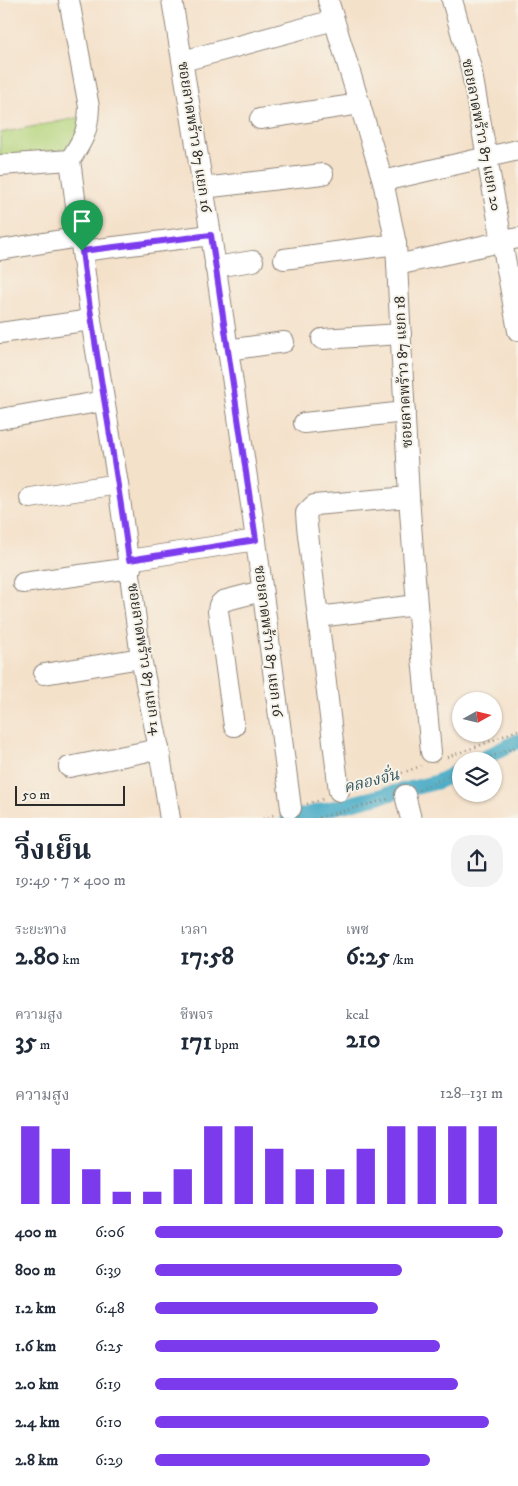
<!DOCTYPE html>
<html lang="th">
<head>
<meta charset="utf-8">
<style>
	body { margin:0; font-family:"IM FELL DW Pica","Noto Serif Thai",serif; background:#f2f2f3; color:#1f2937; height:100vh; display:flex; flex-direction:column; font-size:19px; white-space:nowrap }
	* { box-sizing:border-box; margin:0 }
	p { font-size:16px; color:#747a83 }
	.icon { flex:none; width:28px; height:28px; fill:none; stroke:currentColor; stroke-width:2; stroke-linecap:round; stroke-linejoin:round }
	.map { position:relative; height:818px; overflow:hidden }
	.details { display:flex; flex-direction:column; background:#fff; flex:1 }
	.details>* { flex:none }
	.needle { width:32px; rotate:82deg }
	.controls { position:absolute; left:452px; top:692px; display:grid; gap:10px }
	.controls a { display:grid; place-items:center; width:50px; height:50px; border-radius:50%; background:#fff; box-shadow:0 1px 4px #0004; font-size:25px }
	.scale { position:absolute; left:15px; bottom:12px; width:110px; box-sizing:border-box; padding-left:5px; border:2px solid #2b2b2b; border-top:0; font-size:14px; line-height:18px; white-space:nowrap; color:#2b2b2b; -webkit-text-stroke:4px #f7f3e8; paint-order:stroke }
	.pin { position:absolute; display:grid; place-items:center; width:42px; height:42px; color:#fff; margin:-51px -21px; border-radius:50% 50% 50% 0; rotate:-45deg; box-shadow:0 0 5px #0007 }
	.pin .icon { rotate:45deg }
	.round { display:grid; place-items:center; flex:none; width:52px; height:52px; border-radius:20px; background:#f2f2f3 }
	.overview { display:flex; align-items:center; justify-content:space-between; height:85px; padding:0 15px }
	h1 { font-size:28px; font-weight:700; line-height:38px }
	.stats { display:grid; grid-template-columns:repeat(3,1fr); gap:8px; height:85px; padding:5px 15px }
	.stats div { display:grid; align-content:center }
	.stats b { font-size:25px; font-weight:700 }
	.stats small { font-size:14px; font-weight:400 }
	.stats p { font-size:14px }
	.chart { height:140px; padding:10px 15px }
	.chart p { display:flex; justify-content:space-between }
	.chart svg { width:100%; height:90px; margin-top:5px; stroke:#7c3aed; stroke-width:6 }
	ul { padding:0 15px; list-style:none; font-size:16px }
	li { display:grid; grid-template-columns:80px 60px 1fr; align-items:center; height:38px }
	li i { height:12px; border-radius:6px; background:#7c3aed }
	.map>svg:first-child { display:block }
	.green { fill:#b4d47b; stroke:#708053 }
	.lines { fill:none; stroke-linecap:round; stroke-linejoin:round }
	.canal { stroke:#47abc6; stroke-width:15 }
	.minor-casing { stroke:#90867a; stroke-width:22 }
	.path { stroke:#90867a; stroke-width:2.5; stroke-dasharray:1 4; stroke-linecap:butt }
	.minor { stroke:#fff; stroke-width:20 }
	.route-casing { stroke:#fff; stroke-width:10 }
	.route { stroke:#7c3aed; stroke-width:6 }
	.labels { text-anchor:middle; stroke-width:4; stroke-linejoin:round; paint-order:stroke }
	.street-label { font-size:15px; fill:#2b2b2b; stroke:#f7f3e8 }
	.water-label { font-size:16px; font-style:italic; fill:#355861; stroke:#f7f3e8 }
</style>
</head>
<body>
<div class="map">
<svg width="518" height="819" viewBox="0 0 518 819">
	<rect width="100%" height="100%" fill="#f7f3e8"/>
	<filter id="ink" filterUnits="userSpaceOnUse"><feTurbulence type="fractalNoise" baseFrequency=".02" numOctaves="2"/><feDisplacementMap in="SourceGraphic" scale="10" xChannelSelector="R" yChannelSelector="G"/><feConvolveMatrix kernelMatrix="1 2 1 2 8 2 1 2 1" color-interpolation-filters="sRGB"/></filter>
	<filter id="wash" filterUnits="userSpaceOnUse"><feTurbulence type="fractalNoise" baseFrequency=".0096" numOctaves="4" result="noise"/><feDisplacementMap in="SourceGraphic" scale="20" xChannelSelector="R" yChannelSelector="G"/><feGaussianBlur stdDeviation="1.12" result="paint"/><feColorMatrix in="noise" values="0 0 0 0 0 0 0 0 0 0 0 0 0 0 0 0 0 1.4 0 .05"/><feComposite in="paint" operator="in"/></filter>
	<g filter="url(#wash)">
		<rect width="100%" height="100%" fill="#f4e1ca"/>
		<path class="green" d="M82 117 73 148 0 159V133Z"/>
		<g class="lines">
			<g class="canal">
				<path d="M478 761 518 741"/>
				<path d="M288 819 437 782 461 770"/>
			</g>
		</g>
	</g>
	<g filter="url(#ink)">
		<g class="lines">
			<defs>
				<g id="minor">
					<path d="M69 0 89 107C88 132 83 140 70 160L91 320 118 484 141 658 159 749 170 819"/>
					<path d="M172 0 211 235 253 518 291 808"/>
					<path d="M328 0 383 181 396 244 409 497 417 605 431 752"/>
					<path d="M452 0 471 68 518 331"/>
					<path d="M183 61 334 20"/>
					<path d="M260 119 360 104"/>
					<path d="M0 165 70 160"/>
					<path d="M383 181 518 150"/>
					<path d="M203 188 323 174"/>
					<path d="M0 250 80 237"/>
					<path d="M82 251 211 235"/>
					<path d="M284 259 396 244"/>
					<path d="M397 265 518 238"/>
					<path d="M215 267 253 261"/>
					<path d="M0 333 91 320"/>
					<path d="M322 339 401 334"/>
					<path d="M227 350 284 342"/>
					<path d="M0 419 104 401"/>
					<path d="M304 423 405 412"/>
					<path d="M30 498 118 484"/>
					<path d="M129 560 256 540"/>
					<path d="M23 583 131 568"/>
					<path d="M318 617 417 605"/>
					<path d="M44 674 141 658"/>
					<path d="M234 726 218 611 219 605 223 601 262 591"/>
					<path d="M69 767 159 749"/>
					<path d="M339 791 307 526 306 513 314 505 409 497"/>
					<path d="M405 795 411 819"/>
				</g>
			</defs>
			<use href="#minor" class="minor-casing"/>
			<g class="path">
				<path d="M447 757 481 745 518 730"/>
				<path d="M481 761 518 746"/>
				<path d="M355 790 421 766"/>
				<path d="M419 790 461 770"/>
				<path d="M307 804 324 799"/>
				<path d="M263 819 276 814"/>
				<path d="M314 819 388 799"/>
			</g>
			<use href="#minor" class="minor"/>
		</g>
	</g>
	<g class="lines" filter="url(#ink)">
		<defs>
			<path id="route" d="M211 235 256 540 129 560C115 457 95 354 82 251Z"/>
		</defs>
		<use href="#route" class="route-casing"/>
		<use href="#route" class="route"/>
	</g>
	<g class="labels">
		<g class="street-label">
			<text transform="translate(482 135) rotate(79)" y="5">ซอยลาดพร้าว 87 แยก 20</text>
			<text transform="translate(195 137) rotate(81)" y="5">ซอยลาดพร้าว 87 แยก 16</text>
			<text transform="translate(403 372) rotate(-93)" y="5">ซอยลาดพร้าว 87 แยก 18</text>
			<text transform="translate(269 641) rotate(83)" y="5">ซอยลาดพร้าว 87 แยก 16</text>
			<text transform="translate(145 659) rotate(81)" y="5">ซอยลาดพร้าว 87 แยก 14</text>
		</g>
		<g class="water-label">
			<text transform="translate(371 780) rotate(-14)" y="6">คลองจั่น</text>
		</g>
	</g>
</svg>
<div class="controls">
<a><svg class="needle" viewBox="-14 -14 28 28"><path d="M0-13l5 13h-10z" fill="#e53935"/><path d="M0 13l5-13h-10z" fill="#747a83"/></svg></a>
<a><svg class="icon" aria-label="layers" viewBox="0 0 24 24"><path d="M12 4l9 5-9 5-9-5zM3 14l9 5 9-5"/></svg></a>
</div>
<div class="scale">50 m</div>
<div class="pin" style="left:82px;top:251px;background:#1e9e55"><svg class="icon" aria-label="arrive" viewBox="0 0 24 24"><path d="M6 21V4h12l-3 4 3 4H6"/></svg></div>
</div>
<section class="details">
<div class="overview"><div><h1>วิ่งเย็น</h1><p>19:49 · 7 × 400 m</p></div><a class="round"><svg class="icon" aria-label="share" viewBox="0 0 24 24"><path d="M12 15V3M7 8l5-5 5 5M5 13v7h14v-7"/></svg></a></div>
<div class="stats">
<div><p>ระยะทาง</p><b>2.80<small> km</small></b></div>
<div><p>เวลา</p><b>17:58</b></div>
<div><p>เพซ</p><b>6:25<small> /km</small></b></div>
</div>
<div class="stats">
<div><p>ความสูง</p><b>35<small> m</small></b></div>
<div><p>ชีพจร</p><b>171<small> bpm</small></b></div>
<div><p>kcal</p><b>210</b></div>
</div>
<div class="chart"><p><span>ความสูง</span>128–131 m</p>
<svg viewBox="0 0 160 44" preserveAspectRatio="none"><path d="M5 44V6M15 44V17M25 44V27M35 44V38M45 44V38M55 44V27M65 44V6M75 44V6M85 44V17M95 44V27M105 44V27M115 44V17M125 44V6M135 44V6M145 44V6M155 44V6"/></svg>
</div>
<ul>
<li><b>400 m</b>6:06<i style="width:100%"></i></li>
<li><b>800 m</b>6:39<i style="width:71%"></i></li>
<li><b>1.2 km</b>6:48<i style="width:64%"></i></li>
<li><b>1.6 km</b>6:25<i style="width:82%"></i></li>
<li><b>2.0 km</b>6:19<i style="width:87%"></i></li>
<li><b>2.4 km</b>6:10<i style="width:96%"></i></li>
<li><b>2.8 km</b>6:29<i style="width:79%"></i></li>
</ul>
</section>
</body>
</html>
